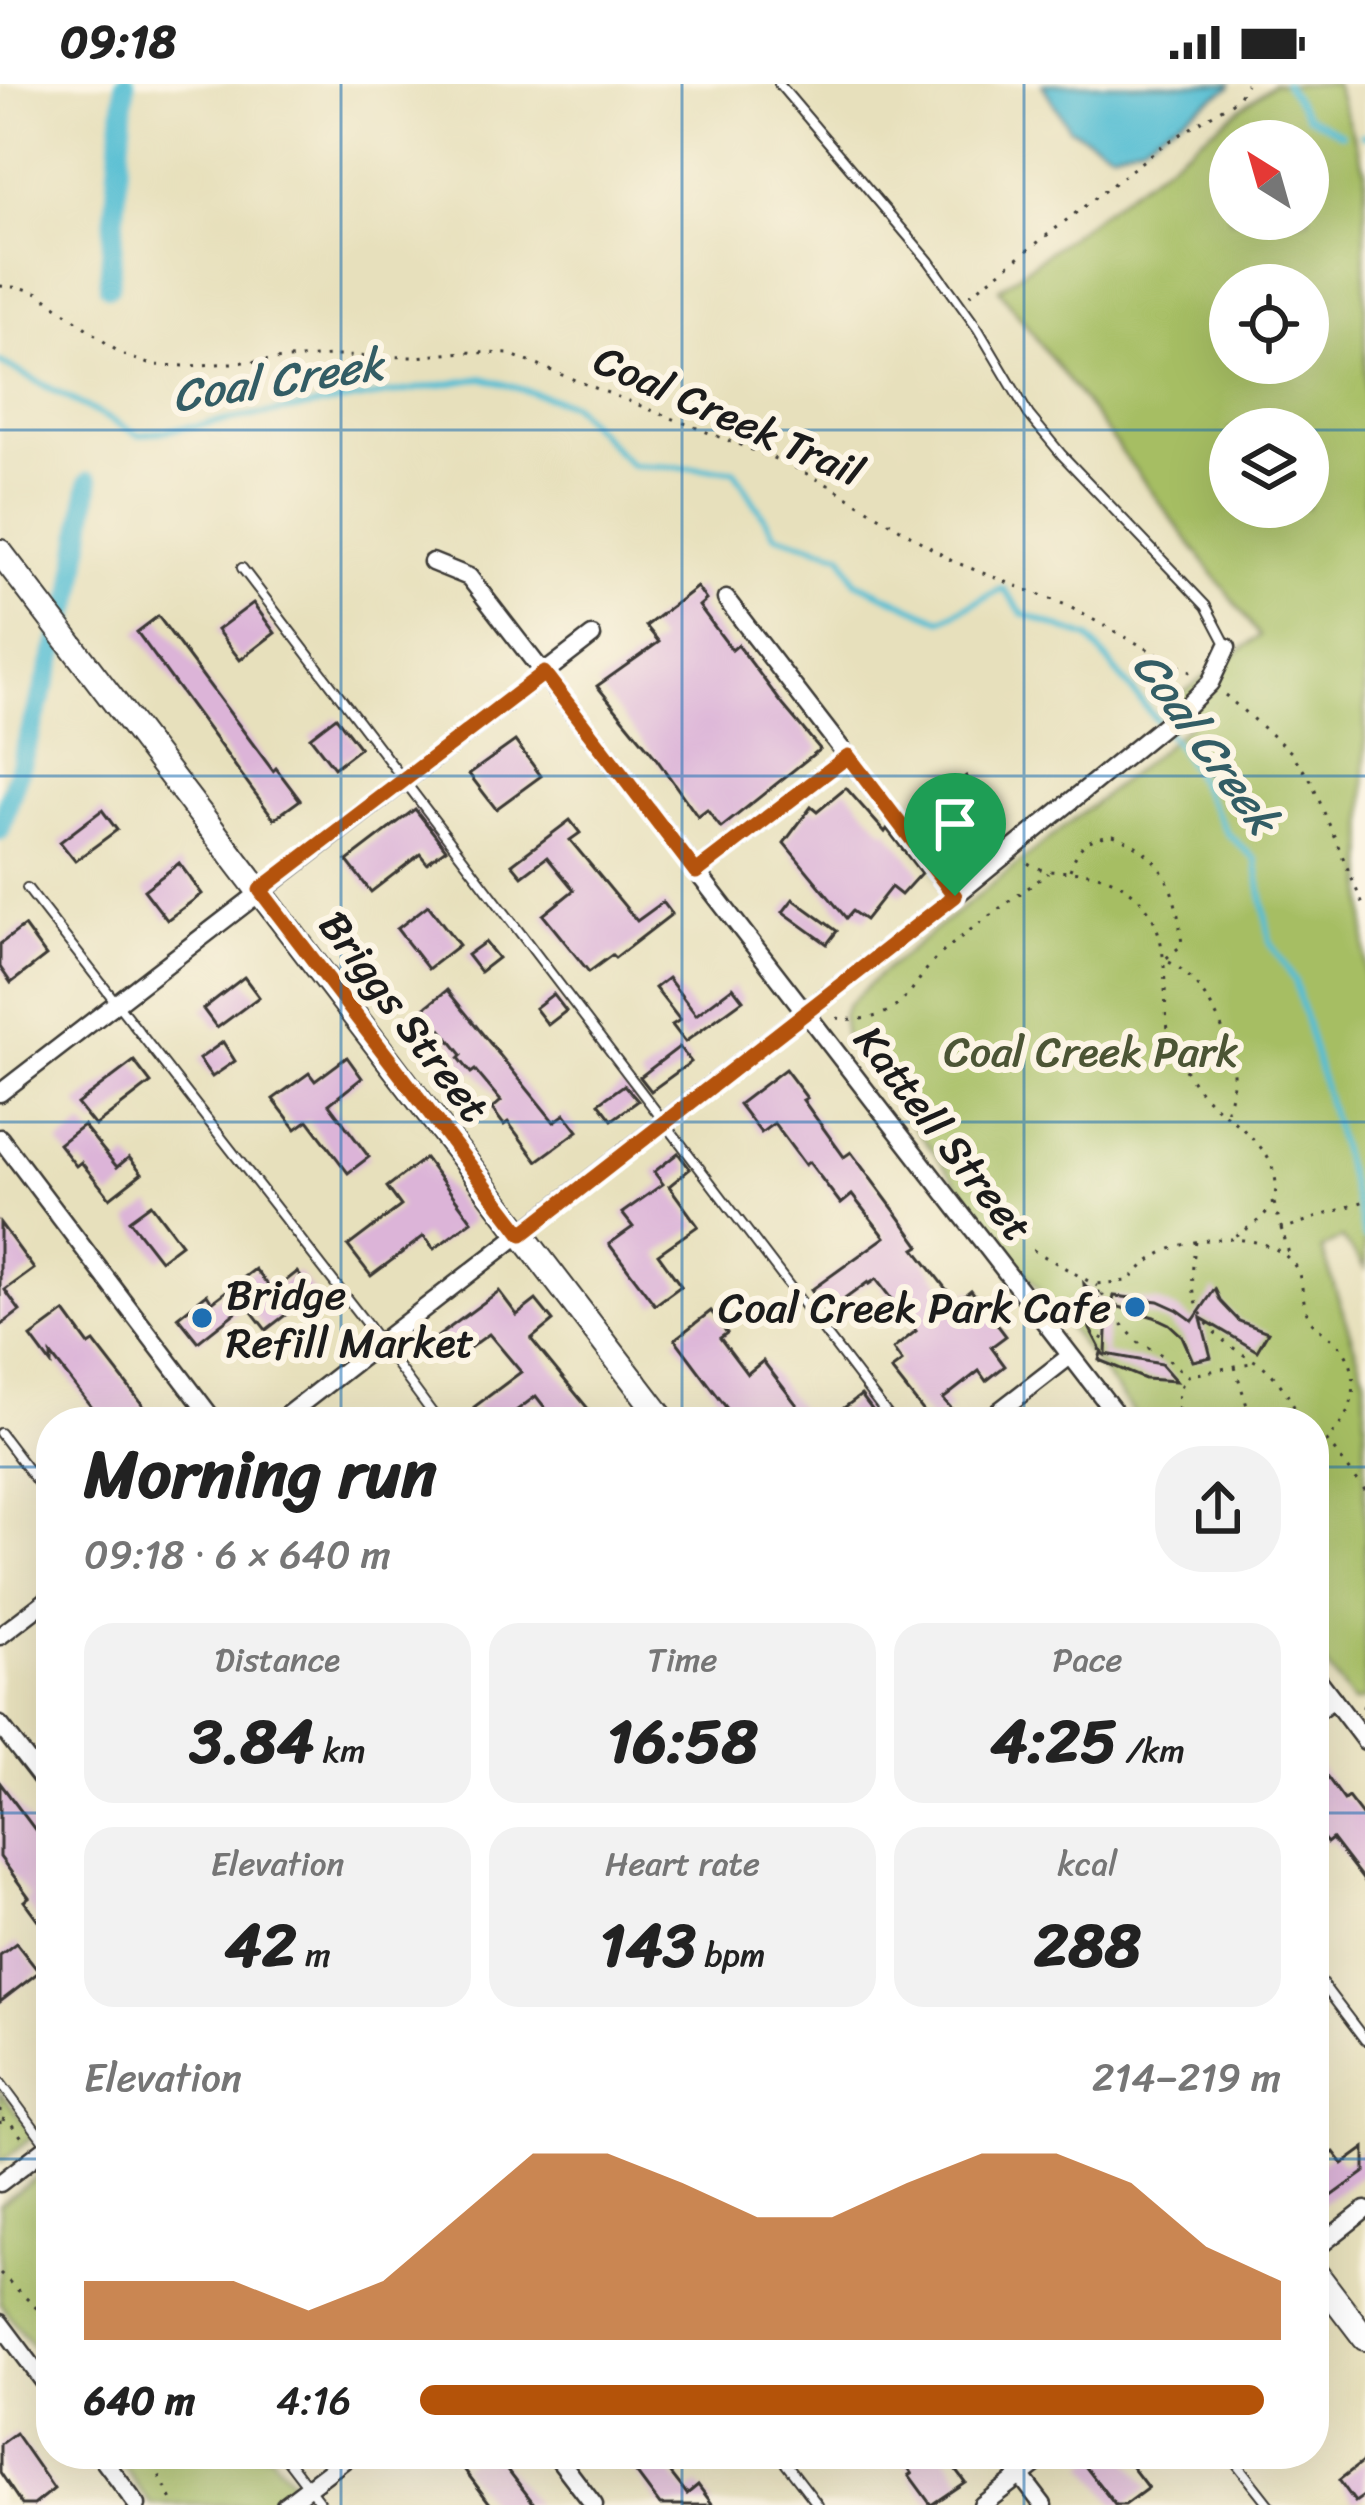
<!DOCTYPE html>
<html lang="en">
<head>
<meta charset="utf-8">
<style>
	body { margin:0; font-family:Sriracha,sans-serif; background:#f2f2f2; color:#222; height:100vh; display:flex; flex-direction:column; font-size:45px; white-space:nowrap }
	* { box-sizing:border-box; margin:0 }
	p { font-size:39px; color:#767676 }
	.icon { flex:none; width:66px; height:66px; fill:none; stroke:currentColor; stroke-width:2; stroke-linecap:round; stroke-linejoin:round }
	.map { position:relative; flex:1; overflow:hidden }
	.panel { position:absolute; left:36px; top:1323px; width:1293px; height:1062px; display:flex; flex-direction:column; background:#fff; border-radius:48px; box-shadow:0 12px 48px #0002 }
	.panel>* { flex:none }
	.needle { width:78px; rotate:323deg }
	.buttons { position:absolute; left:1209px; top:36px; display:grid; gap:24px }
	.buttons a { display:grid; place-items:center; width:120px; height:120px; border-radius:50%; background:#fff; box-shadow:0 12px 48px #0002; font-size:60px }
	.pin { position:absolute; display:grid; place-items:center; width:102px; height:102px; color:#fff; margin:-123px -51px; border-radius:50% 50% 50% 0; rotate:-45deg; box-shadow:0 0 12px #0007 }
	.pin .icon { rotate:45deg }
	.round { display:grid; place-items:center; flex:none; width:126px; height:126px; border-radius:48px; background:#f2f2f2 }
	.overview { display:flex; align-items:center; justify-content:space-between; height:204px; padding:0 48px }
	h1 { font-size:66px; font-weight:800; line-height:90px }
	.metrics { display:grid; grid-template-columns:repeat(3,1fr); gap:18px; height:204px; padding:12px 48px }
	.metrics div { display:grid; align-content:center; border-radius:30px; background:#f2f2f2; text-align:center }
	.metrics b { font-size:60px; font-weight:800 }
	.metrics small { font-size:33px; font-weight:400 }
	.metrics p { font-size:33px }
	.chart { height:336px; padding:24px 48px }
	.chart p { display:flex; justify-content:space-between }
	.chart svg { width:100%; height:216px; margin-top:12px; fill:#b45309; opacity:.7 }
	ul { padding:0 48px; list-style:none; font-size:39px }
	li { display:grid; grid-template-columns:192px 144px 1fr; align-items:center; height:90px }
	li i { height:30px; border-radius:15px; background:#b45309 }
	.status { display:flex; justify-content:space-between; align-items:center; height:84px; padding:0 60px; background:#fff; direction:ltr }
	.status svg { height:33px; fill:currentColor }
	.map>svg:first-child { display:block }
	.green { fill:#a6be64; stroke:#616d40; stroke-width:3; fill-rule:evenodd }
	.water { fill:#55bed3; stroke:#386d78; stroke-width:3 }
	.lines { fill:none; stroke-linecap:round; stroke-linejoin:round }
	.stream { stroke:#55bed3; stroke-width:6 }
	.canal { stroke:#55bed3; stroke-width:21 }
	.building { fill:#dcb4d8 }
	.lane-casing { stroke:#3a3934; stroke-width:12 }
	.street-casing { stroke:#3a3934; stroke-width:21 }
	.secondary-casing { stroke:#3a3934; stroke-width:28 }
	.path { stroke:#3a3934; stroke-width:3; stroke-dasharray:3 9; stroke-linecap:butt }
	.lane { stroke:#fff; stroke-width:8 }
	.street { stroke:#fff; stroke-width:16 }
	.secondary { stroke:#fff; stroke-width:24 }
	.route-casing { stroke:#fff; stroke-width:24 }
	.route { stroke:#b45309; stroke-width:15 }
	.grid { fill:none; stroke:#1f6fb2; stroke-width:3; stroke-opacity:0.55 }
	.poi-dot { fill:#1f6fb2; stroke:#fcf5e5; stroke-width:4.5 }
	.labels { text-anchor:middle; stroke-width:12; stroke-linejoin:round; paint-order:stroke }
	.street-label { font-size:42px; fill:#1c1c1c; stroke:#fcf5e5 }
	.park-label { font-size:42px; fill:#4c5535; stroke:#fcf5e5 }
	.poi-label { font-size:42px; fill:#1c1c1c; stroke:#fcf5e5; text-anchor:start }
	.water-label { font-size:45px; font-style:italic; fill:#335d65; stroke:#fcf5e5 }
</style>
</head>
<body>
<div class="status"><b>09:18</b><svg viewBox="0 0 49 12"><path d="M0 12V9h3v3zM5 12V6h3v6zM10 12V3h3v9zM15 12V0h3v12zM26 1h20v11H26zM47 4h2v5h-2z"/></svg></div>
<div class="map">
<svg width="1365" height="2421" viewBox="0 0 1365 2421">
	<rect width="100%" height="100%" fill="#fcf5e5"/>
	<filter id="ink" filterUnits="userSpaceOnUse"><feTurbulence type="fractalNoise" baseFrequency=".00833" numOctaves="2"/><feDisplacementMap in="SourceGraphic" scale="24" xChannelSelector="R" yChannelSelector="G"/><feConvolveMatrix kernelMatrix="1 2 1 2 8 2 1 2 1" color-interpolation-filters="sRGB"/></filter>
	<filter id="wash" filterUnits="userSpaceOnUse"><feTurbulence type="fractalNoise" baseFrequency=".004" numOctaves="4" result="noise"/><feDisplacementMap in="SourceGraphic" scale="48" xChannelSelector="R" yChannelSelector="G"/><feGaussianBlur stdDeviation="2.7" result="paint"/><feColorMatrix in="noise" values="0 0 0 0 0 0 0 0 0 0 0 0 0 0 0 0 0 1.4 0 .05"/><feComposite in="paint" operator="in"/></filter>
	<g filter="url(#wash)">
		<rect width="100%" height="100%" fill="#e7e0bc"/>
		<g class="green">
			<path d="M1273 0H1335L1365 85V1184L1342 1154 1322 1165 1365 1294V1616L1353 1618 1314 1565V1338H1141L845 953 842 931 848 921 880 890 1157 669 1198 633 1180 611 1260 552 999 205ZM1230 57H1308V135H1230ZM1230 201H1308V279H1230ZM1230 345H1308V423H1230Z"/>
			<path d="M0 2007 34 2052 0 2079Z"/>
			<path d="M49 2084 51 2087V2287L0 2219V2121Z"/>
			<path d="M114 2370H270L292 2399 264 2421H152Z"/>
		</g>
		<path class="water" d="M1042 0H1231L1230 3 1141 59 1111 67 1069 44Z"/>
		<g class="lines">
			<g class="stream">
				<path d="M1285 0 1306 31 1342 50"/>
				<path d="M1363 51 1365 52"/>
				<path d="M0 278 139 351 483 294 571 320 631 381 734 386 775 450 842 470 856 498 941 536 1003 504 1023 530 1089 554 1180 665 1227 749 1256 776 1270 858 1295 897 1365 1154"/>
			</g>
			<g class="canal">
				<path d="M109 202 125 0"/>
				<path d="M0 746 74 508 89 398"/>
			</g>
		</g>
		<g id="blocks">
			<g class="building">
				<path d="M697 503 706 516 699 522 732 566 738 561 783 621 820 665 721 744 707 726 698 733 655 673 597 602 659 558 646 542Z"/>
				<path d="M253 519 275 549 240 576 217 546Z"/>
				<path d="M158 532 273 687 276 684 300 716 274 735 137 548Z"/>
				<path d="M336 633 360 664 334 684 310 653Z"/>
				<path d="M515 657 541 692 496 725 469 690Z"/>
				<path d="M966 692 986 718 939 753 920 727Z"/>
				<path d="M846 704 885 748 887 745 921 789 901 811 891 803 865 836 852 827 846 834 784 759 811 723 817 728Z"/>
				<path d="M415 725 446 765 427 779 420 770 371 808 347 777Z"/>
				<path d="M102 726 117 746 75 777 60 758Z"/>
				<path d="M570 736 580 749 570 756 637 837 663 818 672 830 615 874 612 871 589 888 543 831 574 806 547 773 522 792 512 780Z"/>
				<path d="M179 779 202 810 167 836 144 806Z"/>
				<path d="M793 815 837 847 827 860 783 828Z"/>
				<path d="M428 821 459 861 428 885 397 845Z"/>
				<path d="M24 842 46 872 11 899 0 883V860Z"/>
				<path d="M485 858 498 874 480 888 467 871Z"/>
				<path d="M244 893 259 913 217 944 203 925Z"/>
				<path d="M668 894 696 931 733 903 743 916 685 958 672 941 680 936 655 904Z"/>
				<path d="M447 906 554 1038 565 1030 578 1047 537 1077 508 1038 504 1041 492 1025 501 1017 475 986 471 989 459 974 462 971 438 941 431 946 418 929Z"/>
				<path d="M553 910 566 927 548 941 535 924Z"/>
				<path d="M223 958 235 977 212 993 199 975Z"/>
				<path d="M679 963 691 978 651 1007 640 993Z"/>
				<path d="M347 973 362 994 329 1020 369 1073 348 1089 308 1036 296 1045 273 1015 309 989 315 997Z"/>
				<path d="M134 977 151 999 95 1042 77 1020Z"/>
				<path d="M785 985 807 1014 803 1016 844 1073 851 1068 897 1130 920 1162 915 1165 956 1218 971 1206 1006 1252 991 1263 1005 1282 986 1297 979 1287 943 1315 951 1324 932 1338 891 1286 902 1278 893 1265 916 1247 876 1195 869 1200 868 1198 827 1228 811 1206 885 1153 852 1111 841 1120 809 1078 805 1081 774 1039 761 1049 739 1020Z"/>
				<path d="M624 1001 638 1017 612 1036 599 1019Z"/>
				<path d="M83 1041 117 1083 129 1073 142 1089 110 1114 81 1078 76 1082 59 1060Z"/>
				<path d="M678 1069 690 1085 669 1102 698 1142 658 1170 681 1202 655 1221 609 1160 633 1143 622 1129 663 1100 654 1088Z"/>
				<path d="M425 1074 472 1137 434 1165 424 1152 371 1192 348 1162 401 1122 387 1103Z"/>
				<path d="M151 1120 181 1160 160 1176 129 1136Z"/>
				<path d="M0 1139 34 1185 5 1206 20 1227 0 1242Z"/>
				<path d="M255 1185 273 1207 297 1188 314 1209 266 1246 246 1220 198 1258 178 1233 207 1210 212 1218Z"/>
				<path d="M1084 1200 1108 1226 1106 1270 1161 1280 1176 1297 1145 1295 1099 1276 1101 1269 1103 1270 1090 1245Z"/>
				<path d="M1215 1205 1221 1218 1239 1237 1268 1248 1257 1267 1201 1234 1211 1273 1193 1277 1182 1252 1169 1240 1154 1233 1112 1221 1114 1212 1158 1217 1178 1226 1193 1237Z"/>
				<path d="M499 1207 517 1231 536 1216 553 1237 531 1255 599 1338H556L536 1312 501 1338H486L474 1323 521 1288 489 1250 446 1281 429 1259Z"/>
				<path d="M711 1227 727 1249 720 1254 747 1290 763 1277 810 1338H737L675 1255Z"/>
				<path d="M65 1228 89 1261 94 1258 156 1338H103L51 1271V1280L31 1253Z"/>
				<path d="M861 1311 873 1327 859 1338H825Z"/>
				<path d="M1314 1675 1344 1716 1348 1713 1365 1735V1798L1332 1755 1327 1759 1314 1743Z"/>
				<path d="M0 1699 51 1767V1831L40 1839 24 1817 29 1813 0 1773Z"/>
				<path d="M16 1859 39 1888 0 1918V1871Z"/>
				<path d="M1365 2064V2088L1321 2120 1314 2111V2083L1334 2068 1343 2080Z"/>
				<path d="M15 2349 54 2405 34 2421H22L0 2388V2360Z"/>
				<path d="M476 2370H496L535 2421H491L461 2381Z"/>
				<path d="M622 2370H656L687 2410 698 2401 713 2421H660Z"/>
				<path d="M898 2370H944L965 2398 931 2421 909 2391 912 2389Z"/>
				<path d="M1101 2370H1122L1148 2404 1125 2421H1115L1085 2382Z"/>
				<path d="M1365 2376V2411L1355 2418 1339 2396Z"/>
			</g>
		</g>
	</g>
	<g filter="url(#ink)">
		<use href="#blocks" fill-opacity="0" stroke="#3a3934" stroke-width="3"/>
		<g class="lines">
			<defs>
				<g id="lane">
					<path d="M779 0 929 177 978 245 1029 331 1062 371 1206 522 1227 562"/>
					<path d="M242 484 893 1338"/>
					<path d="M27 804 365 1238 439 1338"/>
					<path d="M0 1349 51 1416"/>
					<path d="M34 1683 51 1671"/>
					<path d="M1314 1889 1365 1956"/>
					<path d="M0 1998 49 2064"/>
					<path d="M283 2370 322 2421"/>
					<path d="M779 2370 818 2421"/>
					<path d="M1229 2370 1269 2421"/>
				</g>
				<g id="street">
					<path d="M432 478 469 493 1122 1338"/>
					<path d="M726 515 955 812"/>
					<path d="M696 788 848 672"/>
					<path d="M0 1009 592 552"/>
					<path d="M0 1054 215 1338"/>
					<path d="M278 1338 955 812 1185 624 1210 599 1227 563"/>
					<path d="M985 1338 1070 1272"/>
					<path d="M0 1552 51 1513"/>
					<path d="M1314 1590 1365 1657"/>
					<path d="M1314 1629 1333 1615"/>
					<path d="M0 1641 51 1707"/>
					<path d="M0 2099 51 2060"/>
					<path d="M1314 2166 1365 2126"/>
					<path d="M0 2239 51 2307"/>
					<path d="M99 2370 137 2421"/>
					<path d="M555 2370 594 2421"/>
					<path d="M1004 2370 1043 2421"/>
					<path d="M285 2421 352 2370"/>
					<path d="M982 2421 1048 2370"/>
				</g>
				<g id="secondary">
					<path d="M0 468 665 1338"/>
					<path d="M1314 2187 1365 2254"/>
				</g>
			</defs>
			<use href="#lane" class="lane-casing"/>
			<use href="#street" class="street-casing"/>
			<use href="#secondary" class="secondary-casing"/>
			<g class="path">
				<path d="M0 202 22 204 39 209 121 270 151 281 188 282 330 272 416 273 464 268 509 270 788 380 832 403 952 477 1066 521 1192 589"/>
				<path d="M970 211 1162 62 1237 15 1246 0"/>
				<path d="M1225 611 1291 668 1311 697 1365 826"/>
				<path d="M1028 779C1046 791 1060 786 1080 788 1100 789 1125 800 1138 814 1173 849 1161 901 1168 945 1172 964 1184 986 1196 1002 1220 1034 1273 1055 1276 1100 1277 1127 1254 1142 1232 1153"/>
				<path d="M1070 786C1079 761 1085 755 1113 751 1166 770 1177 809 1182 861L1164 876C1200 888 1232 952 1233 989 1234 1003 1230 1015 1226 1028"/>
				<path d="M837 934C856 937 876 935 892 925 914 911 922 885 942 869 975 840 1013 816 1048 789"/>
				<path d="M1274 1119 1290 1173"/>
				<path d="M1280 1146 1365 1117"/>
				<path d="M1196 1158C1187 1207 1194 1239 1238 1267 1246 1273 1255 1276 1263 1282 1280 1296 1293 1318 1301 1338"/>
				<path d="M1033 1166 1097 1202"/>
				<path d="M1102 1210 1114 1232 1139 1259 1164 1272 1188 1292 1255 1278"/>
				<path d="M1101 1279C1096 1250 1103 1262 1107 1240 1109 1228 1100 1212 1096 1200L1128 1197C1139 1186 1149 1175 1164 1168 1195 1152 1262 1147 1289 1175 1307 1192 1299 1216 1310 1235 1318 1247 1328 1251 1338 1260 1365 1290 1355 1331 1326 1356L1365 1406"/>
				<path d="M1235 1283 1252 1338"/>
				<path d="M1180 1338C1177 1321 1176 1309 1186 1294"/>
				<path d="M1314 1360 1325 1357"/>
				<path d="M1314 1373 1330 1360"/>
				<path d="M1363 1624 1365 1612"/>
				<path d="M0 2025V2040"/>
				<path d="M2 2035 9 2037 24 2056"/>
				<path d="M0 2189 51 2238"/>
				<path d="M149 2370 174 2421"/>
			</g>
			<use href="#lane" class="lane"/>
			<use href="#street" class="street"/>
			<use href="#secondary" class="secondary"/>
		</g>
	</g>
	<g class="lines" filter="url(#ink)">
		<defs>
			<path id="route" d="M544 589 696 788 848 672 955 812 522 1150 260 806Z"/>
		</defs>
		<use href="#route" class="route-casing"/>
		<use href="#route" class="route"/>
	</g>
	<path class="grid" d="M341 0V1338M682 0V1338M1024 0V1338M0 346H1230M1308 346H1365M0 692H1365M0 1038H1365M0 1383H51M1314 1383H1365M0 1729H51M1314 1729H1365M0 2075H51M1314 2075H1365M341 2370V2421M682 2370V2421M1024 2370V2421"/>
	<g class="poi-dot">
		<circle cx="1135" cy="1223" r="12"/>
		<circle cx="202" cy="1234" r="12"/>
	</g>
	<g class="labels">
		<g class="street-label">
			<text transform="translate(729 331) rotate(24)" y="15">Coal Creek Trail</text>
			<text transform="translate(405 932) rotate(53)" y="15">Briggs Street</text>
			<text transform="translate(944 1049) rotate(52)" y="15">Kattell Street</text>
		</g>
		<g class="park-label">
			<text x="1091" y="982">Coal Creek Park</text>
		</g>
		<g class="poi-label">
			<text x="226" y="1225">Bridge<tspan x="226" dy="48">Refill Market</tspan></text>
			<text x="1111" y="1238" text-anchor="end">Coal Creek Park Cafe</text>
		</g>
		<g class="water-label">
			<text transform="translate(278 295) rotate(-9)" y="16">Coal Creek</text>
			<text transform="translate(1207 658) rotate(54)" y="16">Coal Creek</text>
		</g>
	</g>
</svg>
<div class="buttons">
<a><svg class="needle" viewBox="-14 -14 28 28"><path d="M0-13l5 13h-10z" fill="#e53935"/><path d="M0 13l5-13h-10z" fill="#767676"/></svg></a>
<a><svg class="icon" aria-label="locate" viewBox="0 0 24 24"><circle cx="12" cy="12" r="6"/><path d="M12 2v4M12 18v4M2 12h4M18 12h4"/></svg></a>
<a><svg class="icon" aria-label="layers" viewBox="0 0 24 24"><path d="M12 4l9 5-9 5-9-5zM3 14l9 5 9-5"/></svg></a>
</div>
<div class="pin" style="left:955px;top:812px;background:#1e9e55"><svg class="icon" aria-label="arrive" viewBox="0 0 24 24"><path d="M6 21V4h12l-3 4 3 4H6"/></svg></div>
<section class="panel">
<div class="overview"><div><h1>Morning run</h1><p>09:18 · 6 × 640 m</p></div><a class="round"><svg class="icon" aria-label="share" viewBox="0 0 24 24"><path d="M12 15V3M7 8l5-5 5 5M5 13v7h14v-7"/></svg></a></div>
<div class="metrics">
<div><p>Distance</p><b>3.84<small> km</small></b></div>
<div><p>Time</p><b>16:58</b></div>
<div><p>Pace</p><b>4:25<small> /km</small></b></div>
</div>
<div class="metrics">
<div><p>Elevation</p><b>42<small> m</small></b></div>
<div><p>Heart rate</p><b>143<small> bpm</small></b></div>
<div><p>kcal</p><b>288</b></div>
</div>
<div class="chart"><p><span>Elevation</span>214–219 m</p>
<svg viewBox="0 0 160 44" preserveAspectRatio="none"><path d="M0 44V32L10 32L20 32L30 38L40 32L50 19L60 6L70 6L80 12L90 19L100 19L110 12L120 6L130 6L140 12L150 25L160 32V44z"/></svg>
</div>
<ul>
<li><b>640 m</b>4:16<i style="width:98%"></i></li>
</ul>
</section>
</div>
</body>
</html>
